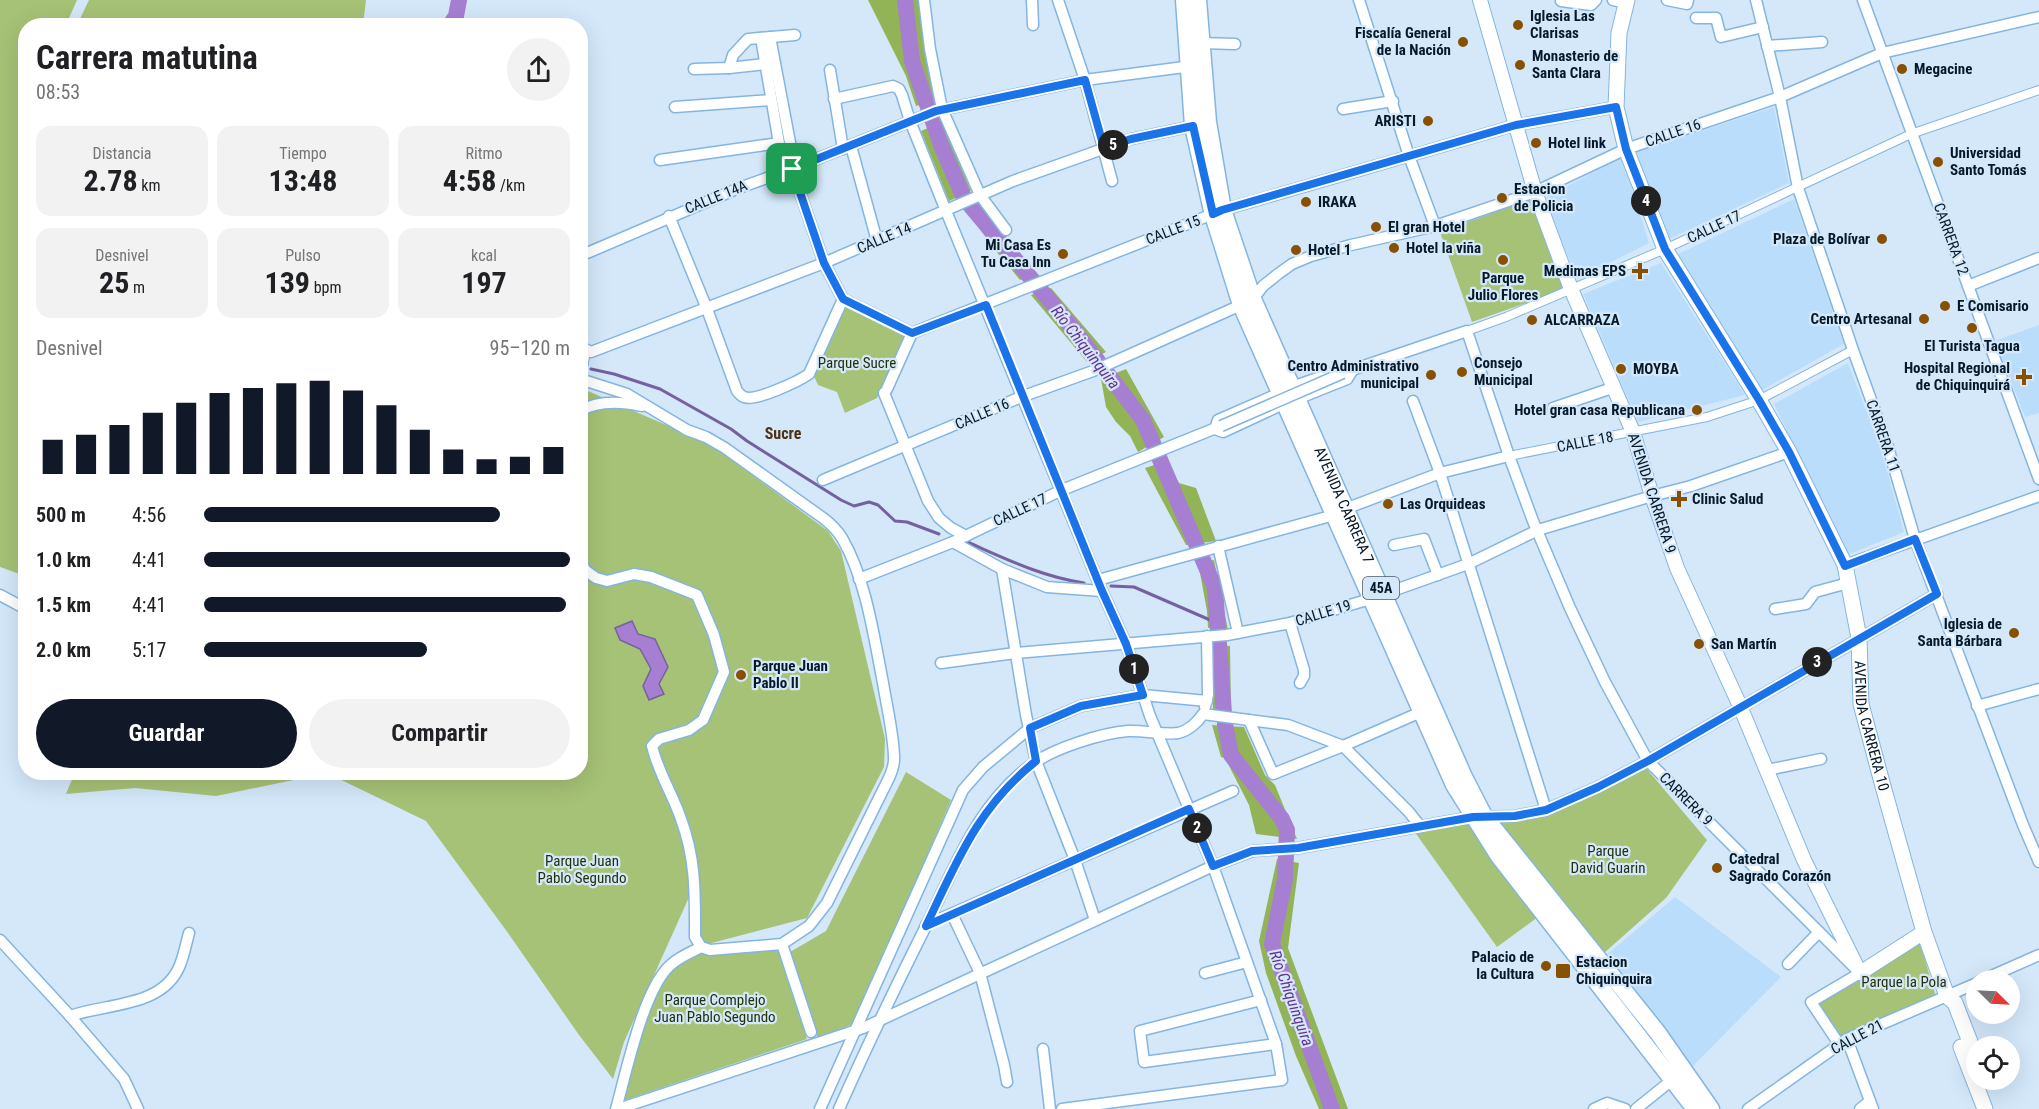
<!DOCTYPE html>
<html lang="es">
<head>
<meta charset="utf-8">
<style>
	body { margin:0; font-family:"Roboto Condensed",sans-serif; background:#f2f2f2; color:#202124; height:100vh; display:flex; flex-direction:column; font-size:22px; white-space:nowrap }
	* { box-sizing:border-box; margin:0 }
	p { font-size:20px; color:#757577 }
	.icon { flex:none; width:33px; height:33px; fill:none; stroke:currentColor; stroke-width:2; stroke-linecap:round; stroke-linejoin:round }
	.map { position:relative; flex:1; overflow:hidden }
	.details { position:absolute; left:18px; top:18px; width:570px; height:762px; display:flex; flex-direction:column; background:#fff; border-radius:24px; box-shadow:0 6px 24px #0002 }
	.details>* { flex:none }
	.needle { width:39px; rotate:114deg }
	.buttons { position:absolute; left:1966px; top:970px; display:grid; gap:12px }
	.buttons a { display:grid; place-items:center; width:54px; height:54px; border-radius:50%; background:#fff; box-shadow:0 6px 24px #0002; font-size:30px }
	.pin { position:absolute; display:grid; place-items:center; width:51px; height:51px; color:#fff; margin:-26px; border-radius:12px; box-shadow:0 3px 9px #0006 }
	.km { position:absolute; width:30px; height:30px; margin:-15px; border-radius:50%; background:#222; color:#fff; font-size:16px; line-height:30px; text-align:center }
	.round { display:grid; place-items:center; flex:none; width:63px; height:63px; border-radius:32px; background:#f2f2f2 }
	.head { display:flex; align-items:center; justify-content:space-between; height:102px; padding:0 18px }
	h1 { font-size:33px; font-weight:700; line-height:45px }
	.metrics { display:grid; grid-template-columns:repeat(3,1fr); gap:9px; height:102px; padding:6px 18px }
	.metrics div { display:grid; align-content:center; border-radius:15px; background:#f2f2f2; text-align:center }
	.metrics b { font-size:30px; font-weight:700 }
	.metrics small { font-size:16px; font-weight:400 }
	.metrics p { font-size:16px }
	.chart { height:168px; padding:12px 18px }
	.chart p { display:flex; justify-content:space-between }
	.chart svg { width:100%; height:108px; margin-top:6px; stroke:#111827; stroke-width:6 }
	.cta { display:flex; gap:12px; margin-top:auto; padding:12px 18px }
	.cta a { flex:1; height:69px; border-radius:36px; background:#111827; color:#fff; font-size:24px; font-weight:700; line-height:69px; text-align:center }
	.cta a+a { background:#f2f2f2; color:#202124 }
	ul { padding:0 18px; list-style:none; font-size:20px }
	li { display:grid; grid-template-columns:96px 72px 1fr; align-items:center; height:45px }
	li i { height:15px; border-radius:8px; background:#111827 }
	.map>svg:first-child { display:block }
	.built { fill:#bbddfc }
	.green { fill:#a6c276 }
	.forest { fill:#92b457 }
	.water { fill:#a77fd2; stroke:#76609f; stroke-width:1.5 }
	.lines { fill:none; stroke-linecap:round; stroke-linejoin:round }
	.stream { stroke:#76609f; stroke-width:3 }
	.river { stroke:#a77fd2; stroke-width:16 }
	.pedestrian-casing { stroke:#84b5e1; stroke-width:10 }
	.minor-casing { stroke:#84b5e1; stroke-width:13 }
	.tertiary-casing { stroke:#84b5e1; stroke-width:16 }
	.secondary-casing { stroke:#84b5e1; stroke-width:17 }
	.primary-casing { stroke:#84b5e1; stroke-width:19 }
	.pedestrian { stroke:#fff; stroke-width:8 }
	.minor { stroke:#fff; stroke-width:10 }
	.tertiary { stroke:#fff; stroke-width:14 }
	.secondary { stroke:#fff; stroke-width:15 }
	.primary { stroke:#fff; stroke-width:16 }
	.minor-bridge-casing { stroke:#84b5e1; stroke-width:13; stroke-linecap:butt }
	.minor-bridge { stroke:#fff; stroke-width:10 }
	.route-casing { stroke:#fff; stroke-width:12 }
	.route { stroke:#1a73e8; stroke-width:8 }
	.poi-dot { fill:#885102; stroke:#d4e8fa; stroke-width:2 }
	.labels { text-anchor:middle; stroke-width:4.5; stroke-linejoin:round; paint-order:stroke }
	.shield { fill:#d4e8fa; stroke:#435768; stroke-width:1.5 }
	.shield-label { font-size:14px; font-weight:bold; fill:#051929 }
	.poi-label { font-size:15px; font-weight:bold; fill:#051929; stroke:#d4e8fa; text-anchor:start }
	.street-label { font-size:15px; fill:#051929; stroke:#d4e8fa }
	.park-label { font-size:15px; fill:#233008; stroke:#d4e8fa }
	.water-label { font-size:16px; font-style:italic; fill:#653092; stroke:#d4e8fa }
	.neighbourhood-label { font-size:16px; font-weight:bold; fill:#4e3214; stroke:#d4e8fa }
</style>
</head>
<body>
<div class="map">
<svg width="2039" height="1109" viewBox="0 0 2039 1109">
	<rect width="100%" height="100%" fill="#d4e8fa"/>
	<g class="built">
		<path d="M1774 107 1789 183 1669 239 1634 153Z"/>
		<path d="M1622 157 1649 243 1577 279 1545 198Z"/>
		<path d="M1794 199 1844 344 1762 390 1676 255Z"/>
		<path d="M1661 263 1745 395 1638 422 1583 294Z"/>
		<path d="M2039 325V413L2025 417 1995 341Z"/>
		<path d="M1848 363 1881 449 1904 532 1847 555 1774 404Z"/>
		<path d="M1675 897 1781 977 1688 1071 1604 957Z"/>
	</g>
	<g class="green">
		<path d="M0 0H77L66 25 26 26V135L21 150 25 141V576L0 567Z"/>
		<path d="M89 0H366L363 25H77Z"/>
		<path d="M1534 198 1566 289 1472 322 1440 232Z"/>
		<path d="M846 306 906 335 880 393 877 398 845 413 837 392 818 385 814 376Z"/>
		<path d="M581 388 710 444 828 531 841 551 885 739 884 767 807 918 704 945 690 895 624 1042 613 1079 579 1035 508 933 426 821 327 773 216 796 135 788 66 794 75 772H580Z"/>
		<path d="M1646 768 1707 840 1666 898 1604 953 1494 820 1560 809Z"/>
		<path d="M906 772 951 800 855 1023 818 1039 790 952 826 931Z"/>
		<path d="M1469 821 1538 917 1497 947 1414 831Z"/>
		<path d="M1920 943 1936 997 1838 1038 1818 1003Z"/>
		<path d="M778 950 807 1039 622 1101 648 1008 663 979 674 966 700 951Z"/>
	</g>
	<g class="forest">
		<path d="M868 0H918L934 102 916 106 906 76Z"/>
		<path d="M942 122 971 191 949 201 921 131Z"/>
		<path d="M979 204 1037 274 1020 280 991 245 967 210Z"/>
		<path d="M1051 288 1106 352 1087 362 1031 295Z"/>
		<path d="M1126 369 1164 437 1138 452 1130 436 1116 422 1106 407 1101 379Z"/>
		<path d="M1167 461 1179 483 1196 488 1216 541 1186 545 1145 468Z"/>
		<path d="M1214 560 1228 630 1208 628 1207 611 1198 562Z"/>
		<path d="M1213 645 1230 646 1231 712 1213 710Z"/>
		<path d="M1212 725 1244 727 1265 775 1275 785 1297 839 1256 834 1249 805 1225 758 1221 757Z"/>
		<path d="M1277 859 1299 863 1288 948 1348 1109H1319L1296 1056 1279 1009 1266 973 1259 941Z"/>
	</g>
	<path class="water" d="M632 621 638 634 655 639 668 667 659 684 664 694 649 700 643 686 651 669 640 649 620 640 615 628Z"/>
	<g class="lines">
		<g class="stream">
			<path d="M591 369 614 374 660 389 731 429 747 441 841 500 854 506 869 502 878 505 895 521 907 522 939 534"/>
			<path d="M965 541C1004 558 1042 577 1084 583"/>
			<path d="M1111 586 1134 587 1217 623"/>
		</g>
		<g class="river">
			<path d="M905 0 912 61 941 145 964 198 1075 331 1143 420 1215 588 1224 713"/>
			<path d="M449 26 456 16 459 0"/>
			<path d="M1225 724 1231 755 1282 819 1287 830 1285 879 1272 944 1332 1109"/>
		</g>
		<defs>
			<g id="pedestrian">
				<path d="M1467 331 1506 317 1665 249 1911 134 2039 90"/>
				<path d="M581 379 586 351"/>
				<path d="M1509 456 1707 417 1759 400 1853 350"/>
			</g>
			<g id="minor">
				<path d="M924 0 930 49 942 109 980 195 1006 230"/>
				<path d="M1032 0 1033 25"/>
				<path d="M1058 0 1085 80 1112 181"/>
				<path d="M1359 0 1409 156 1435 226"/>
				<path d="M1613 0 1627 3"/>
				<path d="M1667 0 1687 4 1688 0"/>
				<path d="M1756 0 1780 97 1798 188 1853 350 1888 447 1915 539 2023 825 2039 862"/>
				<path d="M1863 0 2039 479"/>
				<path d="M1561 1 1591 5 1596 0"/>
				<path d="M1696 18H1716L1721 37 1763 27"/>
				<path d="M770 37 792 153V169L824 263 843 299 912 333"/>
				<path d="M761 38 781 155 792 169"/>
				<path d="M1201 43 1235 44"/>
				<path d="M1767 46 1822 42"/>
				<path d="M729 68 733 55 748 39 795 35"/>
				<path d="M694 69 729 68 765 64"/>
				<path d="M830 70 843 149"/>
				<path d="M834 99 893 86 899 89 902 95 910 121 946 211 1102 591 1126 644 1150 716 1213 866 1276 1044 1282 1080 1062 1109"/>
				<path d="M675 107 771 100"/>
				<path d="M1343 109 1393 101"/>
				<path d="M851 146 877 241"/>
				<path d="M660 160 779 143"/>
				<path d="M669 216 707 309 737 391C739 393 741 396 744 397 755 402 799 381 809 374L843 299"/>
				<path d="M580 256 739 188 792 169 936 111 1085 80 1192 66"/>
				<path d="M1968 286 2039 258"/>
				<path d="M1253 299 1263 286 1278 274 1292 264 1311 256 1351 245 1435 226 1535 192 1626 149 1780 97 1882 53 2039 17"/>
				<path d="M912 333 1223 210 1516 125 1616 107"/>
				<path d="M580 343 583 348 591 352 824 263 1013 181 1131 139 1193 126"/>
				<path d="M1343 373 1467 331 1509 456 1533 521 1570 608 1605 682 1648 761 1860 973 1811 1002 1839 1044"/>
				<path d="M580 379 627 394 687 430 706 437 725 448 823 518C831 524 837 530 842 538 866 579 874 637 883 683 887 707 893 732 894 756 895 768 888 780 883 790L827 903 809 926 782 944 710 950 701 947 695 937C695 895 696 859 681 819 673 795 658 772 652 746L659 739 689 730 703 720 724 672 714 635 697 595 651 577 634 574 607 581 596 578 585 570 580 558"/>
				<path d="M1292 387 1335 372"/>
				<path d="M887 389 912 333"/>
				<path d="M884 393 928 501 939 518 951 528 966 536"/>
				<path d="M1297 399 1347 379 1352 371"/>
				<path d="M1413 401 1440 473 1546 810"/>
				<path d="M1279 406 1223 432 1215 429 1218 420 1280 393"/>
				<path d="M1553 408 1615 387"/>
				<path d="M580 411C598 400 623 402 642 406"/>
				<path d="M823 480 1021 397 1093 371 1241 305"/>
				<path d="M1345 509 1440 473 1509 456"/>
				<path d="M953 542 1002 569 1047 587 1102 591"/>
				<path d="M1394 545 1424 539 1438 575"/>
				<path d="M1218 546 1238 633"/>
				<path d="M1845 565 2039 496"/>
				<path d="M1002 569 1026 715 1036 761 1075 860 1095 920"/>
				<path d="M859 579 953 542 1062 490 1221 426"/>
				<path d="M1098 580 1334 515"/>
				<path d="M0 595 26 609"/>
				<path d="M1775 609 1806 604 1815 592 1848 583"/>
				<path d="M1290 623 1304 670V676L1300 683"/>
				<path d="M941 663 1015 653 1227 635 1290 623 1370 599 1468 564 1538 530 1652 496 1691 486 1789 452"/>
				<path d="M1977 706 2039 689"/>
				<path d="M1205 707 1208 695 1207 636"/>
				<path d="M1249 720 1273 774 1343 746 1421 712"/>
				<path d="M1767 770 1821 759"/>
				<path d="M952 914 980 973 1004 1065 1007 1082"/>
				<path d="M926 925 1233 791"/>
				<path d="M0 940 70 1016 124 1079 138 1109"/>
				<path d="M782 944 811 1032"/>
				<path d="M1788 964 1819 932"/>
				<path d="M1205 973 1247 962"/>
				<path d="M1980 981 2039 955"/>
				<path d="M1261 1000 1140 1031 1144 1062 1276 1044"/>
				<path d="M70 1016C106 1003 163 1008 180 965 184 955 186 944 189 933"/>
				<path d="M1847 1039 1873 1109"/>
				<path d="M1043 1049 1050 1109"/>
				<path d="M616 1109C626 1074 644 984 673 963 681 956 692 952 701 947"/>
				<path d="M618 1109 863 1028 1213 866 1253 851 1298 848 1473 817 1515 816 1546 810 1598 787 1648 761 1937 594"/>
				<path d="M820 1109 963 790 983 767 1030 728 1081 706 1143 695 1207 701"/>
				<path d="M839 1109C866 1048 895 988 925 928 954 869 978 802 1034 763 1055 748 1102 733 1128 731 1142 730 1166 735 1178 733 1188 731 1198 722 1203 714L1288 725 1343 746 1409 812 1420 826"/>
				<path d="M1594 1109 1607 1103 1625 1109"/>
				<path d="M1636 1109 1672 1080"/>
				<path d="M1748 1109 1847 1039 1977 983"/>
				<path d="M1860 1109 1870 1101"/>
			</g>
			<path id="tertiary" d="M1480 0 1535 192 1571 289 1633 432 1652 496 1677 568 1740 706 1804 860 1860 973 1924 932"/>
			<g id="secondary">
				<path id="s1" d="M1627 0 1619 33 1616 107 1626 149 1665 249 1759 400 1789 452 1845 565 1859 638 1861 704 1884 790 1924 932 1947 996 1955 1003 1977 1060"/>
				<path d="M1961 1047 1985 1109"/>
			</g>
			<g id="primary">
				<path d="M1184 0 1193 126 1213 215 1241 305 1454 785 1498 855 1695 1109"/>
				<path id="s2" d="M1198 0 1208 122 1223 210 1253 299 1464 777 1484 816 1658 1033 1711 1109"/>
			</g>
		</defs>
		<use href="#pedestrian" class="pedestrian-casing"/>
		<use href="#minor" class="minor-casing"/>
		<use href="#tertiary" class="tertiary-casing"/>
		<use href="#secondary" class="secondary-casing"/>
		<use href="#primary" class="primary-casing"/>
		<use href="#pedestrian" class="pedestrian"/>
		<use href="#minor" class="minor"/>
		<use href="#tertiary" class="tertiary"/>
		<use href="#secondary" class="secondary"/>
		<use href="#primary" class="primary"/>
		<defs>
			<path id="minor-bridge" d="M1221 426 1343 373"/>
		</defs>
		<use href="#minor-bridge" class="minor-bridge-casing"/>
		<use href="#minor-bridge" class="minor-bridge"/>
	</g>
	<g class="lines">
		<defs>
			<path id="route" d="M1085 80 1104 148 1131 139 1193 126 1213 214 1222 210 1516 125 1616 107 1626 149 1665 249 1759 400 1789 452 1845 566 1915 539 1937 594 1648 761 1598 787 1546 810 1515 816 1473 817 1298 848 1252 851 1213 866 1189 809 926 926C957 861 978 807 1036 761L1030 728 1081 706 1143 695 1126 644 1102 591 986 305 912 333 843 299 824 263 792 169 936 111Z"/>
		</defs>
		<use href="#route" class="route-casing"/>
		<use href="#route" class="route"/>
	</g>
	<g class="poi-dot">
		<circle cx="1518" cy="25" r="6"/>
		<circle cx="1463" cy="42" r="6"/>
		<circle cx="1520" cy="65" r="6"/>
		<circle cx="1902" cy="69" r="6"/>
		<circle cx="1428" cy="121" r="6"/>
		<circle cx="1536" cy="143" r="6"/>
		<circle cx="1938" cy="162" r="6"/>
		<circle cx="1502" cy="198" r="6"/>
		<circle cx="1306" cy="202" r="6"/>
		<circle cx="1376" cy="227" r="6"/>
		<circle cx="1882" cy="239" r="6"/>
		<circle cx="1394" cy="248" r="6"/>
		<circle cx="1296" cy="250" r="6"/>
		<circle cx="1063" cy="254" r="6"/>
		<circle cx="1503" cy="260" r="6"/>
		<path d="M1637 262h6v6h6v6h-6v6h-6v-6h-6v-6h6z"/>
		<circle cx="1945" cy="306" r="6"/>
		<circle cx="1924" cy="319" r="6"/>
		<circle cx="1532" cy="320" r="6"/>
		<circle cx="1972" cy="328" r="6"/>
		<circle cx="1621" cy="369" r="6"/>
		<circle cx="1462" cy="372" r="6"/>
		<circle cx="1431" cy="375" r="6"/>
		<path d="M2021 368h6v6h6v6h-6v6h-6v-6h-6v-6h6z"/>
		<circle cx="1697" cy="410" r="6"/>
		<path d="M1676 490h6v6h6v6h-6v6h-6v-6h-6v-6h6z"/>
		<circle cx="1388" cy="504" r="6"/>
		<circle cx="2014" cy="633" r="6"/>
		<circle cx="1699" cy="644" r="6"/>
		<circle cx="741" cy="675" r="6"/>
		<circle cx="1717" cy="868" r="6"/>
		<circle cx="1546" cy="966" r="6"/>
		<rect x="1555" y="963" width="16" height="16" rx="3"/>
	</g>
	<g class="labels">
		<rect class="shield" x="1363" y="577" width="36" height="22" rx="4.5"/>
		<g class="shield-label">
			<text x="1381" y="593">45A</text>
		</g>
		<g class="poi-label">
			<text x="1530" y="21">Iglesia Las<tspan x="1530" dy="17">Clarisas</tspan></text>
			<text x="1451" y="38" text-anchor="end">Fiscalía General<tspan x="1451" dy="17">de la Nación</tspan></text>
			<text x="1532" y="61">Monasterio de<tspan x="1532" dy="17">Santa Clara</tspan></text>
			<text x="1914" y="74">Megacine</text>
			<text x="1416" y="126" text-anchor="end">ARISTI</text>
			<text x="1548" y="148">Hotel link</text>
			<text x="1950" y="158">Universidad<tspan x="1950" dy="17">Santo Tomás</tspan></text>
			<text x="1514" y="194">Estacion<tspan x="1514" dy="17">de Policia</tspan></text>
			<text x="1318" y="207">IRAKA</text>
			<text x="1388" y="232">El gran Hotel</text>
			<text x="1870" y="244" text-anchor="end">Plaza de Bolívar</text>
			<text x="1051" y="250" text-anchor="end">Mi Casa Es<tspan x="1051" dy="17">Tu Casa Inn</tspan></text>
			<text x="1406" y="253">Hotel la viña</text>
			<text x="1308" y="255">Hotel 1</text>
			<text x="1626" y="276" text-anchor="end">Medimas EPS</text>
			<text x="1503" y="283" text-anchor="middle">Parque<tspan x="1503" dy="17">Julio Flores</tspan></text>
			<text x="1957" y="311">E Comisario</text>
			<text x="1912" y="324" text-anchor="end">Centro Artesanal</text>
			<text x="1544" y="325">ALCARRAZA</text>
			<text x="1972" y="351" text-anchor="middle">El Turista Tagua</text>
			<text x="1474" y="368">Consejo<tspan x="1474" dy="17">Municipal</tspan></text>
			<text x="1419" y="371" text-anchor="end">Centro Administrativo<tspan x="1419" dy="17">municipal</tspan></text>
			<text x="2010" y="373" text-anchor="end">Hospital Regional<tspan x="2010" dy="17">de Chiquinquirá</tspan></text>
			<text x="1633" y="374">MOYBA</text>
			<text x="1685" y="415" text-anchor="end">Hotel gran casa Republicana</text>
			<text x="1692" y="504">Clinic Salud</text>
			<text x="1400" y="509">Las Orquideas</text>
			<text x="2002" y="629" text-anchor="end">Iglesia de<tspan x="2002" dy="17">Santa Bárbara</tspan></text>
			<text x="1711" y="649">San Martín</text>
			<text x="753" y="671">Parque Juan<tspan x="753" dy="17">Pablo II</tspan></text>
			<text x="1729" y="864">Catedral<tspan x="1729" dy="17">Sagrado Corazón</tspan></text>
			<text x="1534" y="962" text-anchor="end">Palacio de<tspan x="1534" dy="17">la Cultura</tspan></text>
			<text x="1576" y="967">Estacion<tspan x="1576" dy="17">Chiquinquira</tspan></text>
		</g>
		<g class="street-label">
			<text transform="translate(1673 133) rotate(-19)" y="5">CALLE 16</text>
			<text transform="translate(716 197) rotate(-22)" y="5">CALLE 14A</text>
			<text transform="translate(1714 227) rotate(-25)" y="5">CALLE 17</text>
			<text transform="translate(1173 230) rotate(-21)" y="5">CALLE 15</text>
			<text transform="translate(884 238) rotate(-23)" y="5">CALLE 14</text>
			<text transform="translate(1951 239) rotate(70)" y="5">CARRERA 12</text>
			<text transform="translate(982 414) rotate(-23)" y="5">CALLE 16</text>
			<text transform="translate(1883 436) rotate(71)" y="5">CARRERA 11</text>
			<text transform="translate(1585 442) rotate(-11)" y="5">CALLE 18</text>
			<text transform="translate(1652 493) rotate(72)" y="5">AVENIDA CARRERA 9</text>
			<text dy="5" stroke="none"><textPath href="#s2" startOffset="531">AVENIDA CARRERA 7</textPath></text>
			<text transform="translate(1020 510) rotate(-25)" y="5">CALLE 17</text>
			<text transform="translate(1323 613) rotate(-17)" y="5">CALLE 19</text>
			<text dy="5" stroke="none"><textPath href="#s1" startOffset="786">AVENIDA CARRERA 10</textPath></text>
			<text transform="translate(1686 799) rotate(45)" y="5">CARRERA 9</text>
			<text transform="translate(1857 1037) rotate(-28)" y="5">CALLE 21</text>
		</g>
		<g class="park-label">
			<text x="857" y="368">Parque Sucre</text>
			<text x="1608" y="856">Parque<tspan x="1608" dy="17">David Guarin</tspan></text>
			<text x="582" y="866">Parque Juan<tspan x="582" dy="17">Pablo Segundo</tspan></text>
			<text x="1904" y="987">Parque la Pola</text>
			<text x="715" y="1005">Parque Complejo<tspan x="715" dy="17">Juan Pablo Segundo</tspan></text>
		</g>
		<g class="water-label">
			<text transform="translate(1086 347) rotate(52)" y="6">Río Chiquinquira</text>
			<text transform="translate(1292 998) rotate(70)" y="6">Río Chiquinquira</text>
		</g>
		<g class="neighbourhood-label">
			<text x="783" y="439">Sucre</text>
		</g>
	</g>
</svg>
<div class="buttons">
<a><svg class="needle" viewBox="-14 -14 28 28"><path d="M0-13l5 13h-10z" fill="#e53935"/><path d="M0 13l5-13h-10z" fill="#757577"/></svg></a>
<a><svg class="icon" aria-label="locate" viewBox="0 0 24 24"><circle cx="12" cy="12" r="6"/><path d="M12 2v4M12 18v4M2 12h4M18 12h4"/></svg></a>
</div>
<div class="pin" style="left:792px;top:169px;background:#1e9e55"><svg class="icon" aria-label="arrive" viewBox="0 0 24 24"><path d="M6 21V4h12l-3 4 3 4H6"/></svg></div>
<b class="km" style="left:1134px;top:669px">1</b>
<b class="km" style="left:1197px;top:828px">2</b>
<b class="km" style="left:1817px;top:662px">3</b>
<b class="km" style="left:1646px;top:201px">4</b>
<b class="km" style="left:1113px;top:145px">5</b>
<section class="details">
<div class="head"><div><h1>Carrera matutina</h1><p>08:53</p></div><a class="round"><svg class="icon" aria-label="share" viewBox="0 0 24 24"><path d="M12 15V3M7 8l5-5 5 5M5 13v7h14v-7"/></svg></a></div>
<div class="metrics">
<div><p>Distancia</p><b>2.78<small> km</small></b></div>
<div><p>Tiempo</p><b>13:48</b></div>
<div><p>Ritmo</p><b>4:58<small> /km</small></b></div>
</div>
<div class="metrics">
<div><p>Desnivel</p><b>25<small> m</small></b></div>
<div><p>Pulso</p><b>139<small> bpm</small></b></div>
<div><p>kcal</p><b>197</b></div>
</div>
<div class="chart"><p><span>Desnivel</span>95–120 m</p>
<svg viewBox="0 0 160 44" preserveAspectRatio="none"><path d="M5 44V30M15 44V28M25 44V24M35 44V19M45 44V15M55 44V11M65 44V9M75 44V7M85 44V6M95 44V10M105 44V16M115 44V26M125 44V34M135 44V38M145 44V37M155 44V33"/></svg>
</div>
<ul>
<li><b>500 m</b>4:56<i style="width:81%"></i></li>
<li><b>1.0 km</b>4:41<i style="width:100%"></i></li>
<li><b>1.5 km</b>4:41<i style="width:99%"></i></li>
<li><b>2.0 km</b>5:17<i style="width:61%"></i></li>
</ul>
<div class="cta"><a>Guardar</a><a>Compartir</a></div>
</section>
</div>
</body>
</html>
